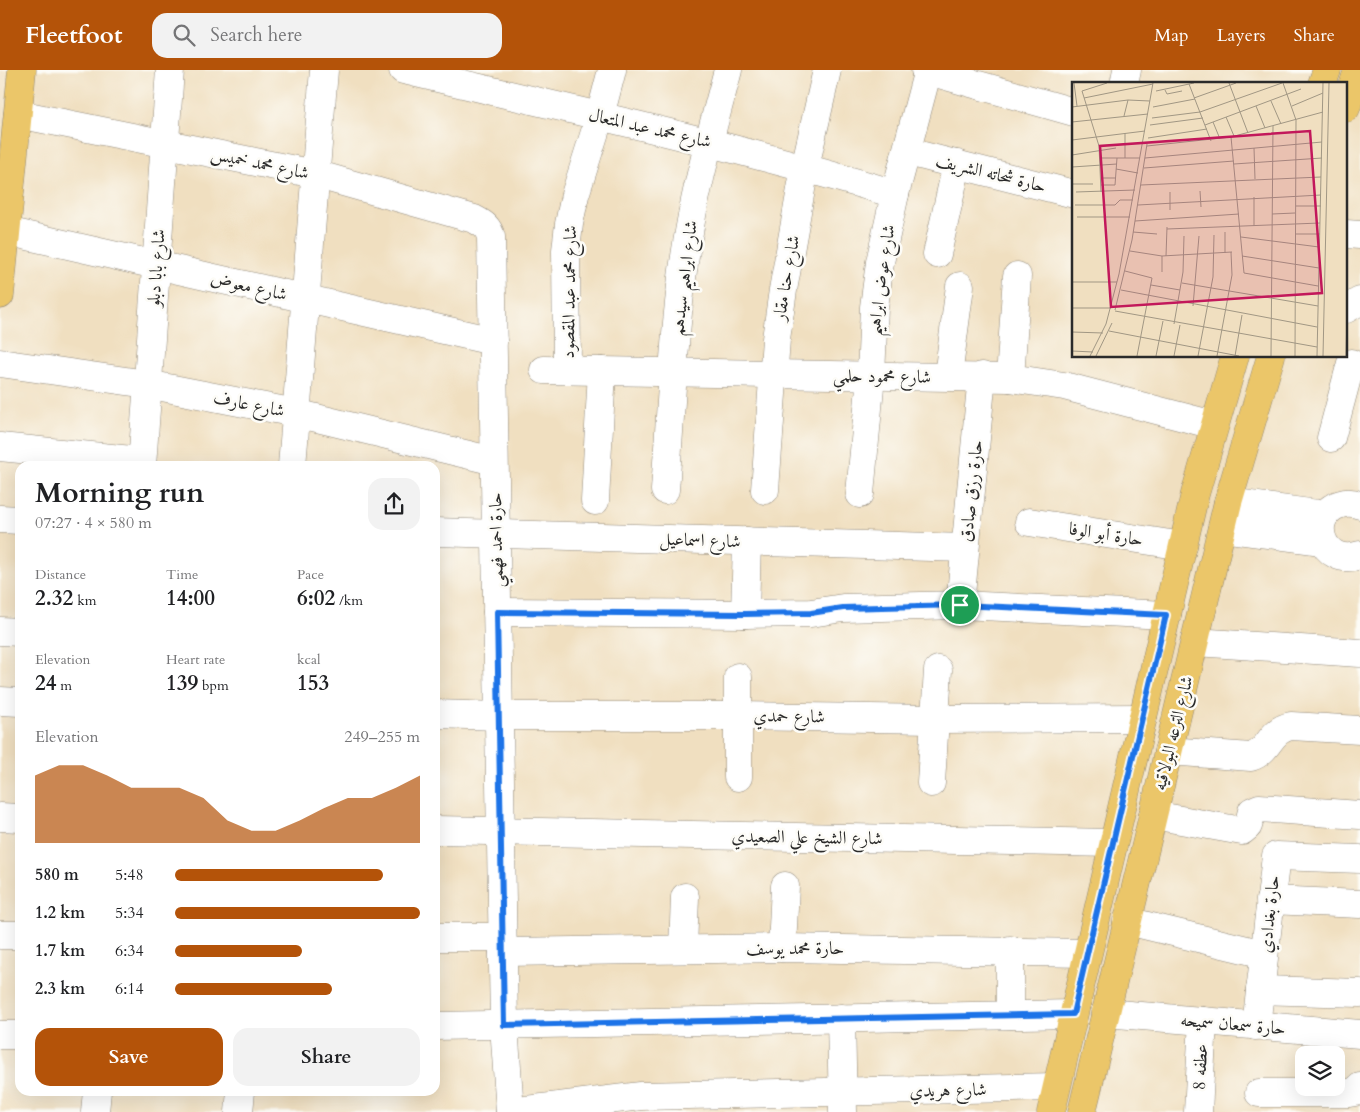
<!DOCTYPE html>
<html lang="en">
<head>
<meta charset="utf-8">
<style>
	body { margin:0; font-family:Cardo,Amiri,serif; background:#f2f2f2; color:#202124; height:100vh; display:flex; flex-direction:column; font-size:19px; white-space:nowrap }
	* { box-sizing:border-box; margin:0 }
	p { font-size:16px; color:#757577 }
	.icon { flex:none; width:28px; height:28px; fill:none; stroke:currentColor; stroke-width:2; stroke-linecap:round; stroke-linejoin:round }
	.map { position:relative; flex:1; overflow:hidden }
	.drawer { position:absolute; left:15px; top:391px; width:425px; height:635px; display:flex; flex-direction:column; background:#fff; border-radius:15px; box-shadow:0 5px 20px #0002 }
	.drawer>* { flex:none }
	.tools { position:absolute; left:1295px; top:976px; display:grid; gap:10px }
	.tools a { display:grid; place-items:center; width:50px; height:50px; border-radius:10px; background:#fff; box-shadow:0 5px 20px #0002; font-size:25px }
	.pin { position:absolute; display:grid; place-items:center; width:42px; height:42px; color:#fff; margin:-21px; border:2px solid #fff; border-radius:50%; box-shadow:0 1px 5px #0007 }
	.round { display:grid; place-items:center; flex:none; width:52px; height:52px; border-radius:15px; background:#f2f2f2 }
	.overview { display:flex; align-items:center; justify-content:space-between; height:85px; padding:0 20px }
	h1 { font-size:28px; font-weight:800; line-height:38px }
	.metrics { display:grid; grid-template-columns:repeat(3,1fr); gap:8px; height:85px; padding:5px 20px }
	.metrics div { display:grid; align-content:center }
	.metrics b { font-size:21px; font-weight:800 }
	.metrics small { font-size:14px; font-weight:400 }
	.metrics p { font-size:14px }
	.chart { height:140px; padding:10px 20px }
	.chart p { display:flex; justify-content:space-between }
	.chart svg { width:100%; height:90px; margin-top:5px; fill:#b45309; opacity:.7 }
	.cta { display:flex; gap:10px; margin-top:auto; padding:10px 20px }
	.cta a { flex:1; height:58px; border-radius:15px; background:#b45309; color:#fff; font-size:20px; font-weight:800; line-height:58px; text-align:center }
	.cta a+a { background:#f2f2f2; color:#202124 }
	ul { padding:0 20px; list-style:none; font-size:16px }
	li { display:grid; grid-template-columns:80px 60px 1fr; align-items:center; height:38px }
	li i { height:12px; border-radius:6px; background:#b45309 }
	header { display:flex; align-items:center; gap:30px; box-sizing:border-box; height:70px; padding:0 25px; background:#b45309; color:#fff }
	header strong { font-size:24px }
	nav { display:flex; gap:28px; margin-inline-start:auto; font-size:18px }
	.search { width:350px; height:45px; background:#f2f2f2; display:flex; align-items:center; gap:12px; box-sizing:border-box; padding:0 18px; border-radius:15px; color:#757577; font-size:19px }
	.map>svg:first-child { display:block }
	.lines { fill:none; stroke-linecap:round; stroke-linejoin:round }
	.minor-casing { stroke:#8e8576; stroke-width:29 }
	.major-casing { stroke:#8e8576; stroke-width:29 }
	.minor { stroke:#fff; stroke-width:28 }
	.major { stroke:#ebc669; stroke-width:28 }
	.route-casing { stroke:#fff; stroke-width:10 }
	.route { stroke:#1a73e8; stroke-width:6 }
	.labels { text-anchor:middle; stroke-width:5; stroke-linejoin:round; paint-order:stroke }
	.street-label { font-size:18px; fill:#2b2b2b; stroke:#fdfcf7 }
	.inset-road { fill:none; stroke:#a19784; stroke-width:1 }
	.view { fill:#c2185b; fill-opacity:0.15; stroke:#c2185b; stroke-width:2.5 }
	.inset-edge { fill:none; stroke:#2b2b2b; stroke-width:2.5 }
</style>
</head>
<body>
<header>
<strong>Fleetfoot</strong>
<div class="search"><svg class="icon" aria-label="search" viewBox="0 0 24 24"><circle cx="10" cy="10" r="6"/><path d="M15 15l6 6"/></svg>Search here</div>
<nav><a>Map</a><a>Layers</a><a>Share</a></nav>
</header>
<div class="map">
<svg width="1360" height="1042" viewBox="0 0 1360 1042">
	<rect width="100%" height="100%" fill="#fdfcf7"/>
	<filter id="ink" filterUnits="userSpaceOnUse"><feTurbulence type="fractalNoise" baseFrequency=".02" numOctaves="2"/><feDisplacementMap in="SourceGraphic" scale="10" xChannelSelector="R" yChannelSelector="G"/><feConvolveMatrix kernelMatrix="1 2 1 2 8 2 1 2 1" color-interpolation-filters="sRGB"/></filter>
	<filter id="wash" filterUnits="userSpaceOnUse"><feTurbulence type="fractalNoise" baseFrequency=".0096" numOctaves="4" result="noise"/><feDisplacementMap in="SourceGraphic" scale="20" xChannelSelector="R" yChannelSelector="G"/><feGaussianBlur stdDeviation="1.12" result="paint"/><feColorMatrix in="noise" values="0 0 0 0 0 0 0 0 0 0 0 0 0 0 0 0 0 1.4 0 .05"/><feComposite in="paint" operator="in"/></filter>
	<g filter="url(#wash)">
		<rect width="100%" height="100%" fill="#f0dfc0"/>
	</g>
	<g filter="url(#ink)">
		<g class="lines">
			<defs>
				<g id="minor">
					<path d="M403 0C568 39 733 75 895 124"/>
					<path d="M925 0 1074 42"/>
					<path d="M1124 14 1127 0"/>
					<path d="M18 44 315 104 474 149C483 154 488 156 491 167L504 955 510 1042"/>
					<path d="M908 82 1074 124"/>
					<path d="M6 161 493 271"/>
					<path d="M1346 164 1360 165"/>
					<path d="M937 184 957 94"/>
					<path d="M1346 239 1360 231"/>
					<path d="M0 293 147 314 296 343 494 391"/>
					<path d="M544 300 1010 308 1064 316 1214 355"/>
					<path d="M567 300 566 180 569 154 575 125 600 46 612 0"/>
					<path d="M948 306 960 216"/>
					<path d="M1010 308 1017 206"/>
					<path d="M1331 368 1351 293"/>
					<path d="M0 377 142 391"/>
					<path d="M142 396 170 0"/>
					<path d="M292 396 324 0"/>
					<path d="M665 420C672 330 674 239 691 151 700 100 715 50 728 0"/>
					<path d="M765 420 776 269 783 220 805 97 827 0"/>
					<path d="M860 424 871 306 874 237 880 192 895 124 928 0"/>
					<path d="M595 431 602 301"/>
					<path d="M1228 432 1325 445"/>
					<path d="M1360 435C1354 433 1347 432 1341 434 1305 444 1321 499 1360 485"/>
					<path d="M0 449 20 450"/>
					<path d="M1029 452 1183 476"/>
					<path d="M1222 458 1322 471"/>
					<path d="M435 462 965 478"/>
					<path d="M960 535 982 306"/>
					<path d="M497 542 745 544 811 543 843 538 960 535 1167 545"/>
					<path d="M745 544 747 471"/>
					<path d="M0 561 20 562"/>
					<path d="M1195 572 1360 583"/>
					<path d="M0 631 20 632"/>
					<path d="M435 644 499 646H737L935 649 1143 648"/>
					<path d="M1168 681 1251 687C1270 681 1269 660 1291 656L1360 660"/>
					<path d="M738 707V607"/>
					<path d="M931 713 938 600"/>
					<path d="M1153 745 1242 761 1248 756 1252 741 1259 738 1360 745"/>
					<path d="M0 747 20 748"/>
					<path d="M435 760 1113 773"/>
					<path d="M1270 830 1360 834"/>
					<path d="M1127 851 1264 884"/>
					<path d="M0 865H20"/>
					<path d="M435 867H502"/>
					<path d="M683 878 685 827"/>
					<path d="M782 878 785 816"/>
					<path d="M503 882 782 878 1087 883"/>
					<path d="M1260 920 1360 923"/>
					<path d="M1105 943 1360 964"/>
					<path d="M1010 945V880"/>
					<path d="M841 948 843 1042"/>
					<path d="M435 956 1073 944"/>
					<path d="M1256 956 1276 786 1360 789"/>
					<path d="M0 965H20"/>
					<path d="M1259 1023H1349L1355 1022 1360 1017"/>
					<path d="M95 1042 97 1021"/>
					<path d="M239 1042 241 1021"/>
					<path d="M510 1042 641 1026 1056 1017"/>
					<path d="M1198 1042 1203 951"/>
				</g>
				<g id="major">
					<path d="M1322 14 1327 0"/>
					<path d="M1346 38 1358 0"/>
					<path d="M0 225 22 0"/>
					<path d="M1051 1042 1195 424 1235 286"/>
					<path d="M1082 1042 1228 432 1271 286"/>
				</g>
			</defs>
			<use href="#minor" class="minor-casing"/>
			<use href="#major" class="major-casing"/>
			<use href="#minor" class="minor"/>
			<use href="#major" class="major"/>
		</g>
	</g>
	<g class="lines" filter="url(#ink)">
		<defs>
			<path id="route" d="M960 535 1166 545 1073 944 504 955 497 542 745 544 811 543 843 538Z"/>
		</defs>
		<use href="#route" class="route-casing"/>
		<use href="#route" class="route"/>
	</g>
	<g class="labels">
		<g class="street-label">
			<text transform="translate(650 58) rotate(13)" y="6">شارع محمد عبد المتعال</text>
			<text transform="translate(260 93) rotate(12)" y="6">شارع محمد خميس</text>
			<text transform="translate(991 103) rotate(14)" y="6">حارة شحاته الشريف</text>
			<text transform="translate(156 198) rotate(-86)" y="6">شارع بابا دبلو</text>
			<text transform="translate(684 208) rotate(-83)" y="6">شارع ابراهيم سيدهم</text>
			<text transform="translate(786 208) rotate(-80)" y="6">شارع حنا مقار</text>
			<text transform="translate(881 210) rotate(-82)" y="6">شارع عوض ابراهيم</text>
			<text transform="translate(249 216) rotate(13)" y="6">شارع معوض</text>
			<text transform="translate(569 222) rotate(-89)" y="6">شارع محمد عبد المقصود</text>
			<text transform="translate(882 306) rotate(1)" y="6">شارع محمود حلمي</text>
			<text transform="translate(249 334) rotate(11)" y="6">شارع عارف</text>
			<text transform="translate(971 421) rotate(-84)" y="6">حارة رزق صادق</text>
			<text transform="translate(1106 464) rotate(9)" y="6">حارة أبو الوفا</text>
			<text transform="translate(496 470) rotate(-91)" y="6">حارة احمد فهمي</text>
			<text transform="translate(700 470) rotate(2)" y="6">شارع اسماعيل</text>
			<text transform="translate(789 646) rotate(1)" y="6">شارع حمدي</text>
			<text transform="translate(1173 663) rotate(-76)" y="6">شارع الترعه البولاقيه</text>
			<text transform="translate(807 767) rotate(1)" y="6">شارع الشيخ علي الصعيدي</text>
			<text transform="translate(1269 844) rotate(-84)" y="6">حارة بغدادي</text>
			<text x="795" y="884">حارة محمد يوسف</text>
			<text transform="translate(1233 954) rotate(5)" y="6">حارة سمعان سميحه</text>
			<text transform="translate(1200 997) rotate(-87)" y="6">عطفه 8</text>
			<text transform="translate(948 1020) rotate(-1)" y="6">شارع هريدي</text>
		</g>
	</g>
	<g transform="translate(1072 12)">
		<rect width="275" height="275" fill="#f0dfc0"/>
		<path class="inset-road" d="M2 1 5 24M157 1 176 51M211 1 224 38 223 274M117 2 139 59M93 8 95 12 110 9M84 9 122 1M12 16 81 2M122 16 164 1M199 19 209 42M184 24 193 46M220 24 251 11M0 25 56 18 78 19M81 25 123 17M52 34 56 18M154 35 162 54M80 36 128 30 210 1M0 40 76 32M141 40 148 57M78 43 131 36M133 43 229 7M53 51V76M159 55 172 191 246 204M76 56 135 47M0 58 73 49M75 64 159 55 251 30M182 66 183 97M0 73 44 66M28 76H68M73 76 250 60M162 82 250 76M0 85 45 82M72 86 162 79M44 87 66 91M29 96H44M0 102H21M29 103H43L45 76M69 103 249 95M128 109 129 125M4 110 63 108M29 110 27 64 10 9 35 1M98 110V128M182 115V144M3 123H43L48 118H61M66 123 249 113M224 124H249M200 132 223 131M5 135H58M63 139 167 132M95 147 248 141M61 150 85 152M153 150V171M223 152H248M169 155 247 165M58 169 90 174 160 170M90 174V190M94 174 95 145M170 174 247 186M53 189 80 196 65 274M0 200H45M110 201 246 224M79 203 108 208M49 208 245 245M121 224 127 154M0 226H39M43 228 60 158 75 62M43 229 245 265M102 242 111 190 112 154M37 249 167 274M0 250 31 251M0 269 21 270M18 274 34 242 47 192 81 1M24 274 40 241M84 274 91 239M102 274 108 243M126 274 141 195 142 153M145 274 160 193 159 170M163 274 170 233M199 274 201 44M245 274 251 1M251 274 257 1M274 274 275 231"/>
		<path class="view" d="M238 49 250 211 39 225 28 64Z"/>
		<rect width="275" height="275" class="inset-edge"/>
	</g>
</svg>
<div class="tools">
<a><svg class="icon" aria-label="layers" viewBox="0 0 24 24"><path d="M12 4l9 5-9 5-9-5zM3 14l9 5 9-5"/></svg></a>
</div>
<div class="pin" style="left:960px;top:535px;background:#1e9e55"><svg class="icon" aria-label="arrive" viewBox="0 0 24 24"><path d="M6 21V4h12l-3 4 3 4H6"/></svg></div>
<section class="drawer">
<div class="overview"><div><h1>Morning run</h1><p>07:27 · 4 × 580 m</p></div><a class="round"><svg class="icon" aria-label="share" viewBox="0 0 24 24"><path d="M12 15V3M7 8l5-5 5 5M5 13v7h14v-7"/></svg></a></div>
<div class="metrics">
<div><p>Distance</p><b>2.32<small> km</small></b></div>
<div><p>Time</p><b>14:00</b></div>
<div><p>Pace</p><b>6:02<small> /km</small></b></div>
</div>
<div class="metrics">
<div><p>Elevation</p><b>24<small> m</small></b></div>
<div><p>Heart rate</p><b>139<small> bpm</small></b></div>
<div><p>kcal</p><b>153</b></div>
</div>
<div class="chart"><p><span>Elevation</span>249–255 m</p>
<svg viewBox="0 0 160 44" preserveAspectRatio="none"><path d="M0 44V11L10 6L20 6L30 11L40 17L50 17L60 17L70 22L80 33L90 38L100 38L110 33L120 27L130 22L140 22L150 17L160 11V44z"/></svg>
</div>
<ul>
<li><b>580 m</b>5:48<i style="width:85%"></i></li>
<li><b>1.2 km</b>5:34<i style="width:100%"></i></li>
<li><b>1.7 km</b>6:34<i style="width:52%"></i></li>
<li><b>2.3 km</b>6:14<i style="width:64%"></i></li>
</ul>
<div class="cta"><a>Save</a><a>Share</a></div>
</section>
</div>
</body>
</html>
